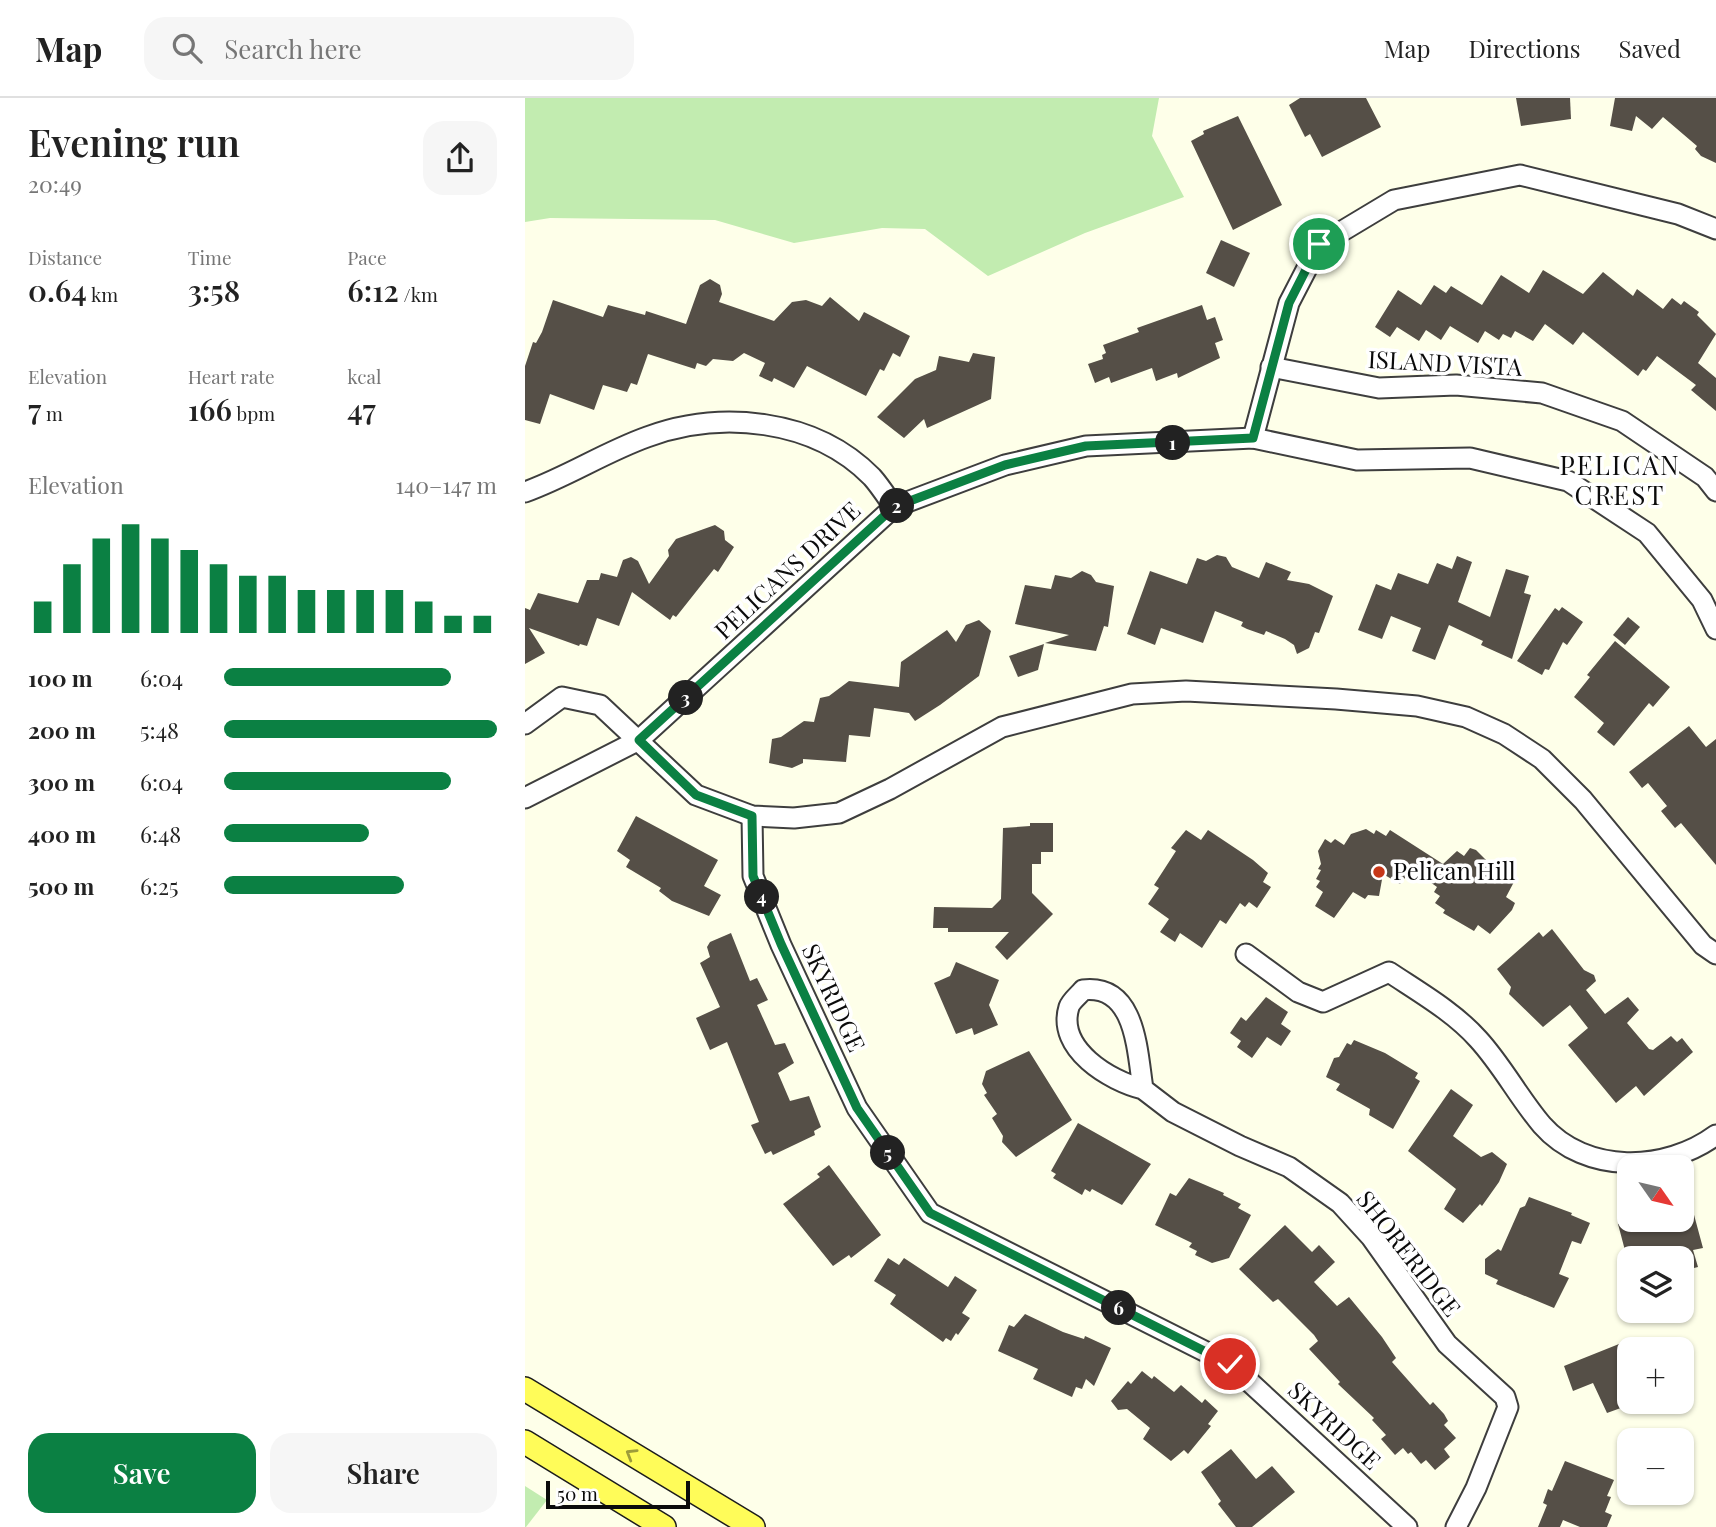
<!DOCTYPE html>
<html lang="en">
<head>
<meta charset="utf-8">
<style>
	body { margin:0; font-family:"Playfair Display",serif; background:#f6f6f6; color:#222; height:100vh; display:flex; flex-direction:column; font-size:26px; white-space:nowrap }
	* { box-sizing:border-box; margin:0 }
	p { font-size:23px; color:#767676 }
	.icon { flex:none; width:38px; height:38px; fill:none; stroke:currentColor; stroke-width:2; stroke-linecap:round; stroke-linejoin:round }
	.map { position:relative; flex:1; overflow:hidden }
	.sheet { display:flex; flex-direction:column; background:#fff; width:525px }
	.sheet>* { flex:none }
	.needle { width:46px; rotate:124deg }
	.controls { position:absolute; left:1092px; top:1057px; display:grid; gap:14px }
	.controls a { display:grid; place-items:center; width:77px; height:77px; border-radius:14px; background:#fff; box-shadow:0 2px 5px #0004; font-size:35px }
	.scale { position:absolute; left:21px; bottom:18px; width:144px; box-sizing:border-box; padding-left:7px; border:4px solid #0b0b0b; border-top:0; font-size:19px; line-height:24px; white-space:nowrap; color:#0b0b0b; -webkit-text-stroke:5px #fff; paint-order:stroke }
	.pin { position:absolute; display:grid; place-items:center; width:60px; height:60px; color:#fff; margin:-30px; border:4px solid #fff; border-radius:50%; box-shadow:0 2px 7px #0007 }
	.km { position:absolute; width:35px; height:35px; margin:-18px; border-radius:50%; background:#222; color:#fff; font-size:19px; line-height:35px; text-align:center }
	.round { display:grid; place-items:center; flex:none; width:74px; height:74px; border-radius:21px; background:#f6f6f6 }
	.overview { display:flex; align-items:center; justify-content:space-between; height:119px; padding:0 28px }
	h1 { font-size:38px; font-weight:600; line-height:52px }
	.figures { display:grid; grid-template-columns:repeat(3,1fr); gap:10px; height:119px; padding:7px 28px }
	.figures div { display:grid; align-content:center }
	.figures b { font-size:30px; font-weight:600 }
	.figures small { font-size:19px; font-weight:400 }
	.figures p { font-size:19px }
	.chart { height:196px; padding:14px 28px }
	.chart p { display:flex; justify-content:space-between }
	.chart svg { width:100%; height:126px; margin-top:7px; stroke:#0b8043; stroke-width:6 }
	.button { display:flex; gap:14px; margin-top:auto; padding:14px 28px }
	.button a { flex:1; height:80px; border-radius:21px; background:#0b8043; color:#fff; font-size:28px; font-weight:600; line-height:80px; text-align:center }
	.button a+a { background:#f6f6f6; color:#222 }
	ul { padding:0 28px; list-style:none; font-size:23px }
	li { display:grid; grid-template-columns:112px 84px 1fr; align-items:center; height:52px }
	li i { height:18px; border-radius:9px; background:#0b8043 }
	header { display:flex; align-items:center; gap:42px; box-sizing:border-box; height:98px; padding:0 35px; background:#fff; border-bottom:2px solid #e0e0e0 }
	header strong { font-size:33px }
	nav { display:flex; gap:38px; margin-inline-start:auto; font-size:24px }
	.search { width:490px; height:63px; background:#f6f6f6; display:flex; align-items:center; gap:18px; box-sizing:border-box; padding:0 24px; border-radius:21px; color:#767676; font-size:26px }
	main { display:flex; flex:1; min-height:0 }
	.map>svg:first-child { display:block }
	.green { fill:#c2ecb0 }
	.building { fill:#554f47 }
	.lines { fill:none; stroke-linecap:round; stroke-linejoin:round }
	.minor-casing { stroke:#3e3e3e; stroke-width:23 }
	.major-casing { stroke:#1c1c1c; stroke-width:26 }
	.minor { stroke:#fff; stroke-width:19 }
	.major { stroke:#fffc59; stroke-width:23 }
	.oneway { stroke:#9d9c3a }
	.route-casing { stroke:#fff; stroke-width:14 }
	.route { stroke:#0b8043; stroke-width:9 }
	.poi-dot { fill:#c63718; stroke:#fff; stroke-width:2.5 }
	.labels { text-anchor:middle; stroke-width:7; stroke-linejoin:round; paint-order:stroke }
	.street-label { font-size:24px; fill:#0b0b0b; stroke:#fff }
	.poi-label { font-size:24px; fill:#0b0b0b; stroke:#fff; text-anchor:start }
	.neighbourhood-label { font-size:26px; letter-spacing:2px; fill:#0b0b0b; stroke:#fff }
</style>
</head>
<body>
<header>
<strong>Map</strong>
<div class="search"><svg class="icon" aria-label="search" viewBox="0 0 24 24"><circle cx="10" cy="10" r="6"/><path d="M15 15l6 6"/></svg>Search here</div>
<nav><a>Map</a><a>Directions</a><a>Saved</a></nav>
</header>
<main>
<section class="sheet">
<div class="overview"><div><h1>Evening run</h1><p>20:49</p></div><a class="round"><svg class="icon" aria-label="share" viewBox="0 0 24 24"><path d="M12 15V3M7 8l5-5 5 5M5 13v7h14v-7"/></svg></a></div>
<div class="figures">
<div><p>Distance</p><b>0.64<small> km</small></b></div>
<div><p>Time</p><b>3:58</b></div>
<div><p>Pace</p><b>6:12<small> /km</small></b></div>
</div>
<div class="figures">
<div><p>Elevation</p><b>7<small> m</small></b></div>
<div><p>Heart rate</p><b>166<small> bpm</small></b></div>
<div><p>kcal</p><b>47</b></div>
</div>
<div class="chart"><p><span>Elevation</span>140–147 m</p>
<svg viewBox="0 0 160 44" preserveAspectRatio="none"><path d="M5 44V33M15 44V20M25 44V11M35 44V6M45 44V11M55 44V15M65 44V20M75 44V24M85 44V24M95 44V29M105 44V29M115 44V29M125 44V29M135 44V33M145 44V38M155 44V38"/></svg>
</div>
<ul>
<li><b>100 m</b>6:04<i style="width:83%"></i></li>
<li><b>200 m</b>5:48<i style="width:100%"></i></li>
<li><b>300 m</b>6:04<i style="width:83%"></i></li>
<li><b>400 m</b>6:48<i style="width:53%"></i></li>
<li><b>500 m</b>6:25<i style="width:66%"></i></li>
</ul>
<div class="button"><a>Save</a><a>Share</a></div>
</section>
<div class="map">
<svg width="1191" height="1429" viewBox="0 0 1191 1429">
	<rect width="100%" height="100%" fill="#feffe9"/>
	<g class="green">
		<path d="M0 0H634L627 38 659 99 560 135 463 178 400 131 357 130 269 145 190 122 25 120 0 124Z"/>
		<path d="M0 1388 22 1402 1 1429H0Z"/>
	</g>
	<g class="building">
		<path d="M775 0H841L856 29 797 59 785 36 780 39 764 7Z"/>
		<path d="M991 0H1045L1046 21 996 28Z"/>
		<path d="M1090 0H1191V65L1176 58 1170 51 1172 48 1138 19 1127 31 1111 18 1107 33 1085 28Z"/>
		<path d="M713 18 757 107 708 132 666 43 679 36 678 33Z"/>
		<path d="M696 142 725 155 709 189 681 175Z"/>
		<path d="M1018 172 1058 196 1078 174 1108 198 1112 191 1138 211 1147 200 1156 207 1159 203 1174 214 1172 217 1191 236 1173 265 1191 280V313L1166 292 1171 287 1132 258 1121 273 1118 271 1113 278 1058 234 1048 247 1020 226 1008 243 990 233 986 240 978 236 974 242 960 233 953 245 925 228 916 242 901 232 894 243 872 229 865 239 850 229 873 192 896 207 909 187 921 195 926 188 957 207 976 177 1004 195Z"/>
		<path d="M185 181 195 187 197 196 194 204 249 223 267 204 281 202 297 208 305 199 334 223 339 214 385 238 375 259 368 255 359 273 355 271 341 298 282 268 269 290 249 280 247 284 234 278 240 265 219 255 208 263 188 261 181 268 172 265 170 271 123 256 112 287 106 285 102 294 78 287 69 312 25 296 15 326 0 322V268L8 244 11 245 17 234 28 202 78 219 83 207 120 217 121 213 161 226 175 187Z"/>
		<path d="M677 207 682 222 690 219 698 242 690 245 695 260 653 280 652 275 631 283 627 270 586 285 584 279 570 285 563 266 578 261 577 257 581 255 578 247 614 234 612 230Z"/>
		<path d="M448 255 470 259 466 301 402 330 399 321 379 340 352 319 390 281 411 272 414 258 444 264Z"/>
		<path d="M190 427 199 433 200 442 209 449 193 474 189 471 151 519 148 517 145 522 107 494 94 528 72 520 62 548 55 546 54 548 4 530 20 555 0 566V510L5 512 13 495 53 505 62 482H74L76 475 92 479 98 462 106 459 113 463 124 486 144 458 143 452 151 441Z"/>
		<path d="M692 457 701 459 707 469 734 480 741 464 766 474 762 482 784 486 808 498 794 535 790 534 784 550 772 556 769 547 760 541 741 533 739 537 722 531 716 528 718 524 690 513 678 545 636 530 630 547 602 536 625 473 662 486 672 460 681 463Z"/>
		<path d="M932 458 947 464 933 504 965 519 981 471 1004 478 999 495 1006 497 987 561 956 547 958 543 924 527 910 562 887 553 896 530 866 518 857 541 833 532 851 486 866 492 873 475 903 486 912 465 927 471Z"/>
		<path d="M557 473 566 477 571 484 589 488 583 529 579 528 571 553 520 545 544 537 490 526 500 487 526 491 530 477 546 480Z"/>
		<path d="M1037 509 1058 524 1042 547 1038 544 1024 572 1020 571 1017 577 992 563 1030 510 1034 513Z"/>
		<path d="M1103 519 1115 529 1100 547 1088 537Z"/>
		<path d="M454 522 466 533 454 578 415 607 390 623 384 615 349 610 345 639 324 637 321 664 278 661V665L267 670 244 665 247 641 256 639 279 623 289 624 295 600 304 598 324 583 374 589 376 564 422 532 431 544 441 527Z"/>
		<path d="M1090 543 1145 589 1128 609 1124 605 1089 648 1072 634 1079 625 1049 599 1065 579 1062 577Z"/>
		<path d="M519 546 513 572 493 579 484 558Z"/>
		<path d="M1164 628 1181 649 1191 641V767L1156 725 1150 730 1136 713 1142 708 1123 685 1117 690 1104 674Z"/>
		<path d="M111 718 193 762 179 788 196 797 184 818 147 803 134 793 136 790 101 769 105 762 92 753Z"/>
		<path d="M505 725H528V754H516V766H507V795L528 816 482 862 470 849 484 834H423V830H408L409 809 467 810 476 801 478 730 505 728Z"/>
		<path d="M841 731 849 736 851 732 861 738 865 732 918 766 932 753 939 758 945 750 951 752 969 770 990 782 981 799 990 805 987 812 965 836 953 827 949 833 918 815 920 812 910 805 915 798 909 794 912 789 887 771 875 786 858 776 854 798 843 797 840 801 828 794 809 820 790 808 798 794 791 789 795 783 791 781 796 772 793 771 796 766 793 753 800 741 806 745 810 741 819 747 826 736Z"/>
		<path d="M661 732 676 742 683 732 728 762 743 775 738 784 746 789 732 810 724 804 720 809 715 805 701 826 695 822 677 850 655 835 650 844 635 834 644 821 623 806 634 790 629 787 651 753 646 750Z"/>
		<path d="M1027 831 1059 872 1069 877 1071 883 1061 892 1080 916 1103 899 1114 912 1102 925 1124 951 1128 952 1146 938 1152 944 1157 940 1168 954 1119 998 1111 988 1091 1005 1043 947 1063 930 1045 907 1018 929 984 896 986 889 972 871 1014 834 1018 839Z"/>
		<path d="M206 835 225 883 232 880 243 902 232 907 250 947 260 945 269 965 253 975 265 1003 284 998 296 1029 289 1033 290 1037 248 1057 246 1053 240 1056 226 1027 234 1024 202 944 185 952 171 920 195 909 175 865 185 859 182 849 185 844Z"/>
		<path d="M431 864 474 882 464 907 473 927 449 937 447 930 431 936 409 885 425 878Z"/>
		<path d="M741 899 763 914 756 926 766 933 756 948 742 939 727 960 712 949 716 943 705 935 716 919 721 923Z"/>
		<path d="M829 942 860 955 893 975 890 980 895 983 868 1031 844 1017 845 1011 811 992 815 986 801 979 809 960 814 959 822 945 826 947Z"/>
		<path d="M504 953 547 1022 491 1059 477 1044 478 1038 467 1020 472 1016 459 997 462 995 457 986 461 973Z"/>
		<path d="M926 991 948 1007 928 1038 956 1059 967 1054 982 1066 974 1084 957 1108 955 1106 938 1125 919 1111 931 1091 883 1053Z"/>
		<path d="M553 1025 626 1066 597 1107 567 1091 565 1094 560 1091 557 1097 528 1080 531 1076 526 1073Z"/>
		<path d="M304 1067 356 1137 326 1160 324 1157 308 1168 258 1106 295 1079 292 1076Z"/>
		<path d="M664 1080 699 1095 698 1097 716 1106 713 1110 726 1117 704 1160 687 1165 670 1157 672 1153 664 1149 667 1145 630 1127 645 1095 651 1098Z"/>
		<path d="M1162 1091 1178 1150 1168 1152 1173 1169 1157 1173V1160H1102L1093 1126 1109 1122H1157V1092Z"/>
		<path d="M1004 1099 1047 1115 1046 1117 1065 1125 1056 1146 1047 1143 1034 1176 1044 1180 1029 1210 971 1186 973 1182 960 1176V1161L973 1151 976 1153 995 1110 1000 1108Z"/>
		<path d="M760 1127 787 1154 794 1147 810 1164 789 1184 812 1208 824 1199 857 1239 871 1260 867 1264 905 1307 908 1304 919 1316 923 1323 919 1327 931 1340 919 1351 925 1359 910 1372 901 1362 896 1366 886 1354 883 1356 878 1350 870 1357 856 1341 861 1337 847 1322 849 1320 813 1286 815 1284 784 1251 793 1243 789 1237 753 1201 748 1204 714 1171Z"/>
		<path d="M363 1160 374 1167 379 1160 423 1189 430 1178 452 1192 437 1215 445 1220 433 1237 431 1235 426 1243 421 1240 418 1244 365 1206 371 1197 349 1183Z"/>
		<path d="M500 1216 538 1234 559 1241 560 1238 586 1250 569 1288 561 1281 557 1291 551 1289 547 1299 508 1281 513 1271 473 1253 484 1227 489 1229Z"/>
		<path d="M1104 1242V1307L1082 1315 1068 1285 1048 1293 1039 1268Z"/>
		<path d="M617 1273 627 1281 629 1278 649 1294 656 1287 677 1305 680 1301 693 1313 683 1326 686 1328 663 1356 659 1352 646 1363 618 1341 625 1330 602 1311 593 1312 586 1303 603 1283 606 1286Z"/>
		<path d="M706 1351 731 1381 747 1368 770 1394 727 1429H711L693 1406 696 1403 676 1374Z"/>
		<path d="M1040 1363 1089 1382 1082 1398 1086 1399 1080 1414 1087 1417 1082 1429H1055L1038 1422 1035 1429H1013L1022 1407 1018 1405 1023 1391 1027 1393Z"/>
	</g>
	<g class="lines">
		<defs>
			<g id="minor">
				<path d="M746 269 854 290 931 287 1017 295 1097 323 1180 379 1191 393"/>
				<path d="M728 340 764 205 794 147 869 102 995 77 1153 116 1191 131"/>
				<path d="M0 394C42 379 80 354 122 339 195 312 289 320 347 379 355 388 362 399 369 409"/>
				<path d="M0 626 37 599 75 607 171 697 227 718 269 720 314 715 365 691 477 629 607 596 661 593 811 601 892 608 941 619 979 636 1017 661 1058 702 1178 847 1191 856"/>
				<path d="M0 700 114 642 369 409 480 367 561 348 728 340 832 362 945 360 1043 383 1122 435 1177 502 1191 531"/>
				<path d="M227 718 228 778 256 847 332 1010 405 1115 705 1266 882 1429"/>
				<path d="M721 856 773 894 798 904 864 874C894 894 929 914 953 941 977 967 994 1000 1017 1027 1061 1077 1141 1074 1191 1037"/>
				<path d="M618 991C585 983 531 951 544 909 546 903 554 897 558 892 611 886 612 952 618 991L648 1014 715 1048 764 1069 815 1105 846 1139 922 1246 980 1299 983 1309 951 1390 931 1429"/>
			</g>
			<g id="major">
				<path d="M0 1291 228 1429"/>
				<path d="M0 1344 139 1429"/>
			</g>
		</defs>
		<use href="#minor" class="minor-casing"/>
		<use href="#major" class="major-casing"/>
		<use href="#minor" class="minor"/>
		<use href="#major" class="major"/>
	</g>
	<defs><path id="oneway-chevron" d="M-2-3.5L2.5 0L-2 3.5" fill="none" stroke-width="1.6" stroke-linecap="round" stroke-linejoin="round" transform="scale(1.75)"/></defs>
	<use class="oneway" href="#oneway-chevron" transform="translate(106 1356) rotate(-149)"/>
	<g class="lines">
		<defs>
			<path id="route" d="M705 1266 405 1115 332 1010 256 846 228 778 227 718 171 697 114 642 369 409 480 367 561 348 728 340 764 205 794 146"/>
		</defs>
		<use href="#route" class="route-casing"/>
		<use href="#route" class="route"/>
	</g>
	<circle class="poi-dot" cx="854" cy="774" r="7"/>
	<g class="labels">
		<g class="street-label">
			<text transform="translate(920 266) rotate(3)" y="8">ISLAND VISTA</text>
			<text transform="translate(263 473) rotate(-43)" y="8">PELICANS DRIVE</text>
			<text transform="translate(308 900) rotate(65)" y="8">SKYRIDGE</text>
			<text transform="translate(883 1156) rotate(52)" y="8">SHORERIDGE</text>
			<text transform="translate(809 1328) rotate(43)" y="8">SKYRIDGE</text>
		</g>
		<g class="poi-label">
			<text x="868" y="782">Pelican Hill</text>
		</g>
		<g class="neighbourhood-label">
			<text x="1095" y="377">PELICAN<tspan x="1095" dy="30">CREST</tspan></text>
		</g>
	</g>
</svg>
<div class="controls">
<a><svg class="needle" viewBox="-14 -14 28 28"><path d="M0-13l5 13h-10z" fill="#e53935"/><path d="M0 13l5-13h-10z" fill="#767676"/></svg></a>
<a><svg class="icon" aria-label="layers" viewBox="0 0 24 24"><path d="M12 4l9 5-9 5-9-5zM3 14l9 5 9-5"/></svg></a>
<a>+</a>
<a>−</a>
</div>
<div class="scale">50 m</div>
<div class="pin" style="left:794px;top:146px;background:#1e9e55"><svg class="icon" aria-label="arrive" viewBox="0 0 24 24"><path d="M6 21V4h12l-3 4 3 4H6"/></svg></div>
<div class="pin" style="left:705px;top:1266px;background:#d93025"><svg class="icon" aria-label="check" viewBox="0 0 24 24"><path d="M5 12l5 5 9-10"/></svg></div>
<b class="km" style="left:648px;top:345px">1</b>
<b class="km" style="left:372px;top:408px">2</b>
<b class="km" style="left:161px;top:600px">3</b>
<b class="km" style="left:237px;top:799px">4</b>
<b class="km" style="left:363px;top:1055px">5</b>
<b class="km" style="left:594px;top:1210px">6</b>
</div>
</main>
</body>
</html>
